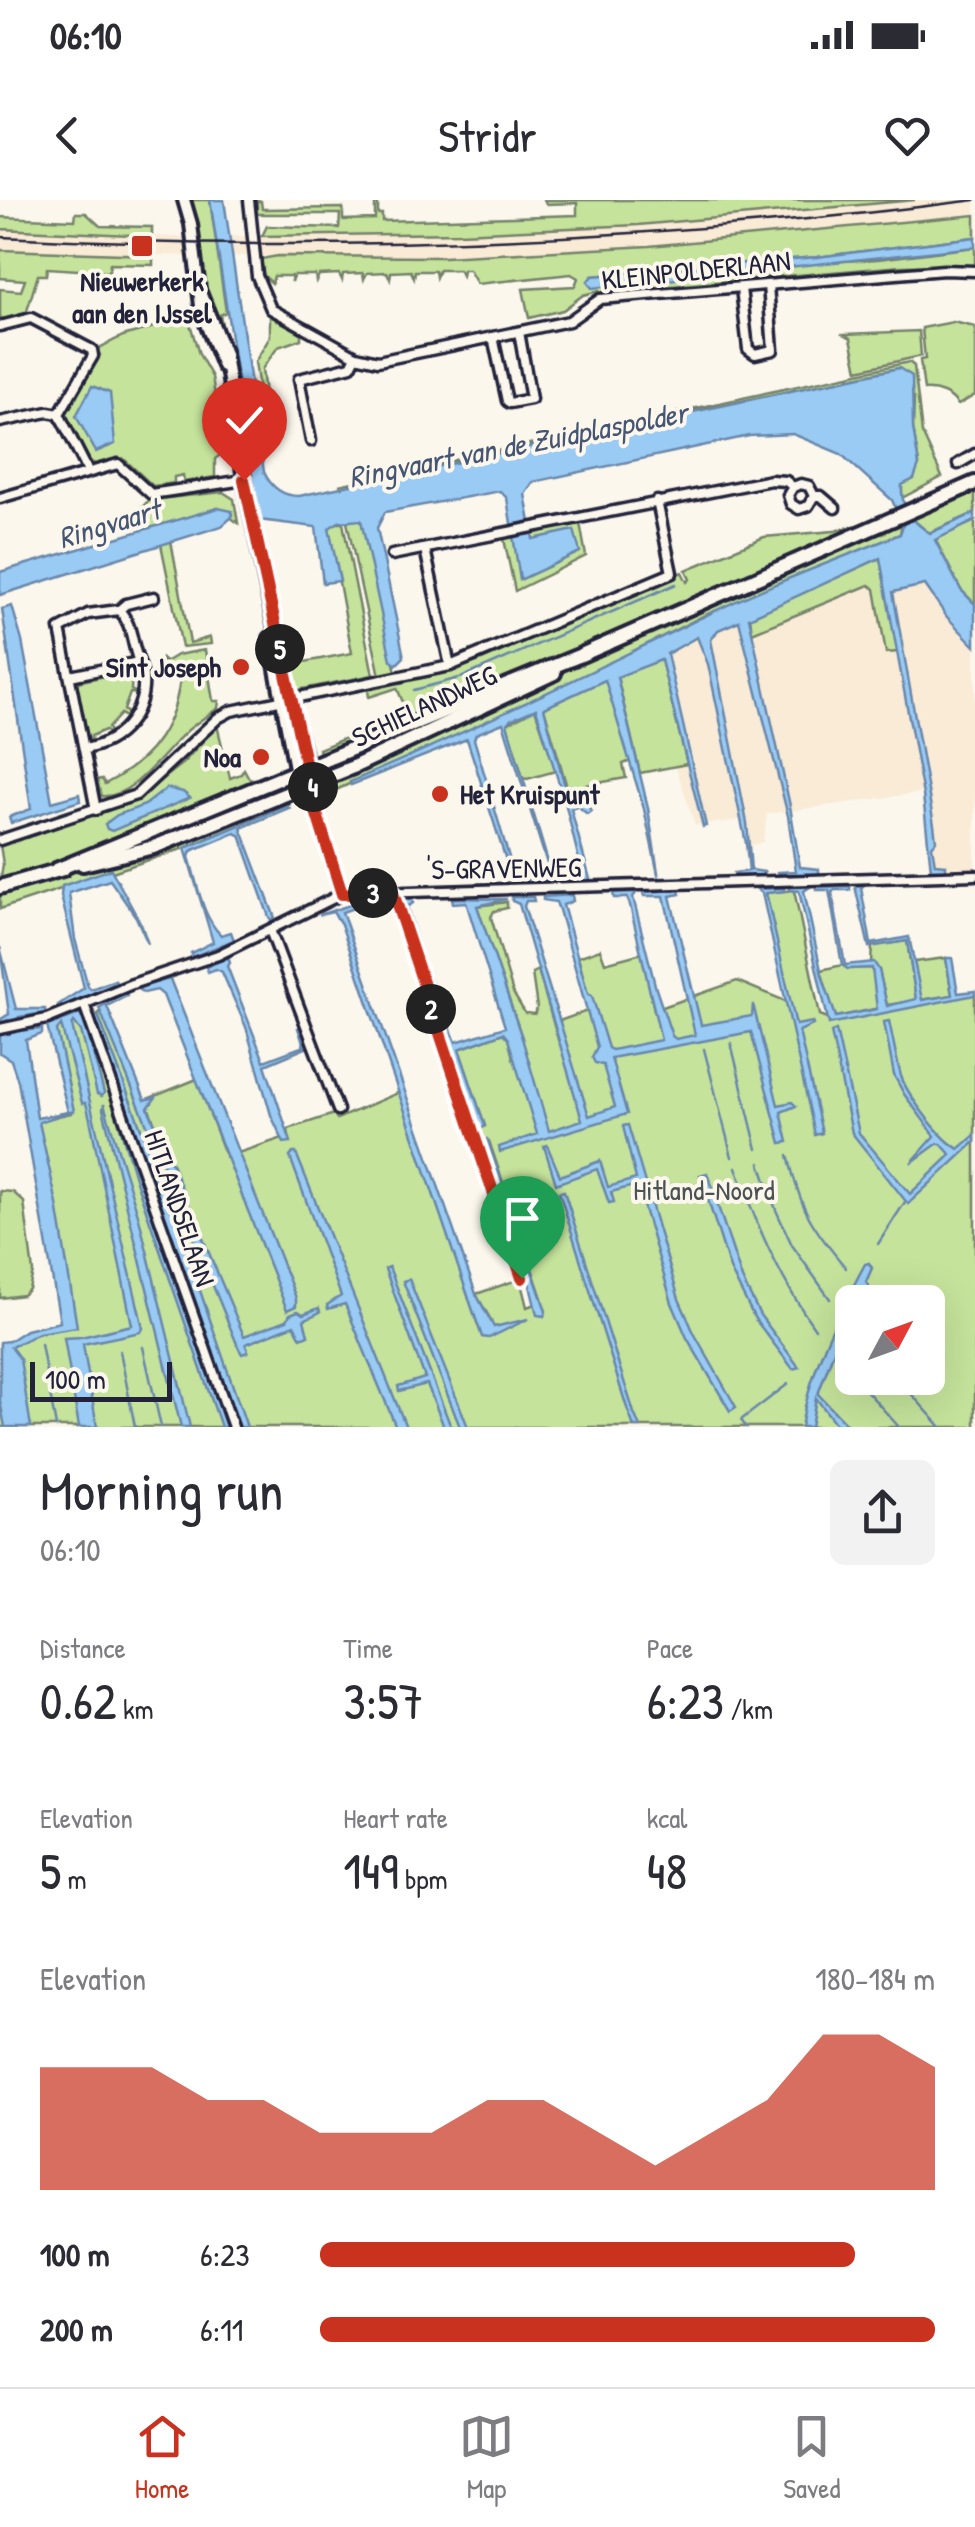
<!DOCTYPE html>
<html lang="en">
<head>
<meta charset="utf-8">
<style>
	body { margin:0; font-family:"Patrick Hand",sans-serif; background:#f2f2f3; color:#2b2b33; height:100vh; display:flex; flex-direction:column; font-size:38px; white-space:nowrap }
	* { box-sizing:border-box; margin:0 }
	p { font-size:32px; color:#7c7c81 }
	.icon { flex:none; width:55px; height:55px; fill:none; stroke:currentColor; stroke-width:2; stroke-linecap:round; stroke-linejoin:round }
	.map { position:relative; height:1227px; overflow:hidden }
	.sheet { display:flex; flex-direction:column; background:#fff; flex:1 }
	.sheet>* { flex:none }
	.needle { width:65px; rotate:49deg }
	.fabs { position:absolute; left:835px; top:1085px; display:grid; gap:20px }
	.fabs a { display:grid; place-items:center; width:110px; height:110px; border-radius:15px; background:#fff; box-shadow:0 10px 40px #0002; font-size:50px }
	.scale { position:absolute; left:30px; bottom:25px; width:142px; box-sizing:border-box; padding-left:10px; border:5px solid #22223b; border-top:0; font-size:28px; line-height:35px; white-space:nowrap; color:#22223b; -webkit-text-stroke:8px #fbf7ec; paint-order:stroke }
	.pin { position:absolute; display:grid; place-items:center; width:85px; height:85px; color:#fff; margin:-102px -42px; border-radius:50% 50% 50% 0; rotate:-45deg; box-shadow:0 0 10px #0007 }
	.pin .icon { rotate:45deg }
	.km { position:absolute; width:50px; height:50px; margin:-25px; border-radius:50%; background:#222; color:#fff; font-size:28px; line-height:50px; text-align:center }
	.round { display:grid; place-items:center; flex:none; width:105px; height:105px; border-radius:15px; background:#f2f2f3 }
	.headline { display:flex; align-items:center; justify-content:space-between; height:170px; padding:0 40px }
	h1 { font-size:55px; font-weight:600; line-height:75px }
	.metrics { display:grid; grid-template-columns:repeat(3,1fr); gap:15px; height:170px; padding:10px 40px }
	.metrics div { display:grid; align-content:center }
	.metrics b { font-size:50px; font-weight:600 }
	.metrics small { font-size:28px; font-weight:400 }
	.metrics p { font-size:28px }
	.chart { height:280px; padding:20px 40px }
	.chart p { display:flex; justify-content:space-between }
	.chart svg { width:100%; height:180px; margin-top:10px; fill:#c8321e; opacity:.7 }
	ul { padding:0 40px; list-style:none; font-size:32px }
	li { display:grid; grid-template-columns:160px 120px 1fr; align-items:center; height:75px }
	li i { height:25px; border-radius:12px; background:#c8321e }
	.status { display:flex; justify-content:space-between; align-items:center; height:70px; padding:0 50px; background:#fff; direction:ltr }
	.status svg { height:28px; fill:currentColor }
	header { display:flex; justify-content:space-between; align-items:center; height:130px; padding:0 40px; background:#fff; font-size:45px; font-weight:600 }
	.dock { display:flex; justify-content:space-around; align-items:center; height:140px; border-top:2px solid #e1e1e2; background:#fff; font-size:28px; color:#7c7c81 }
	.dock a { display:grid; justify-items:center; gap:5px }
	.dock .selected { color:#c8321e }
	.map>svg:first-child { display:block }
	.built { fill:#f9ebd6 }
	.green { fill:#c5e39b; stroke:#74826b; stroke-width:2.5; fill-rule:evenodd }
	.water { fill:#99cbf5; stroke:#6987ab; stroke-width:2.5 }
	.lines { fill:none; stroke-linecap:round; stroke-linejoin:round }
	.stream { stroke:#6987ab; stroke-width:2.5 }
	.minor-casing { stroke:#22223b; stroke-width:15 }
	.tertiary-casing { stroke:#22223b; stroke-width:18 }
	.primary-casing { stroke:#22223b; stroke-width:20 }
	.minor { stroke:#fbf7ec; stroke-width:8 }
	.tertiary { stroke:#fbf7ec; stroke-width:10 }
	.primary { stroke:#fbf7ec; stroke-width:12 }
	.rail { stroke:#22223b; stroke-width:2.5 }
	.route-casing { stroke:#fff; stroke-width:20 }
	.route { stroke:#c8321e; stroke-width:12 }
	.poi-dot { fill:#c8321e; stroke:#fbf7ec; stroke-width:4 }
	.labels { text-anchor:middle; stroke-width:8; stroke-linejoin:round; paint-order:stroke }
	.street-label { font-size:28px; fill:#22223b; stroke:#fbf7ec }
	.poi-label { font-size:28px; font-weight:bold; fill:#22223b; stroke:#fbf7ec; text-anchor:end }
	.park-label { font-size:28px; fill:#4b5253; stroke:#fbf7ec }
	.water-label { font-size:30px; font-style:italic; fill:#465573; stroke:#fbf7ec }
</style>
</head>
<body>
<div class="status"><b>06:10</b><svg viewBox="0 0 49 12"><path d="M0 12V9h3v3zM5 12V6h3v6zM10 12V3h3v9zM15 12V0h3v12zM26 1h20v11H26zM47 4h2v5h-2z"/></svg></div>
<header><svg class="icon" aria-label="back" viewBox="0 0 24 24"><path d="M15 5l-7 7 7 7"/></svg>Stridr<svg class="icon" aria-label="heart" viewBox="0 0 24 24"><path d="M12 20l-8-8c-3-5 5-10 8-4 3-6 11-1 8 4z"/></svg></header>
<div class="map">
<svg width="975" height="1227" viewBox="0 0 975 1227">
	<rect width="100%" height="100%" fill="#fbf7ec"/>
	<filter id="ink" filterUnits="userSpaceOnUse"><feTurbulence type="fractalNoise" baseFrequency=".01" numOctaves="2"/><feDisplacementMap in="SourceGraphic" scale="20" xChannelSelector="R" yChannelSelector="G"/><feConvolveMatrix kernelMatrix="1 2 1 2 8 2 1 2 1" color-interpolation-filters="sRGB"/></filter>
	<g filter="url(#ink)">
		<g class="built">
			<path d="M915 0H975V15L712 42 444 57 124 55 0 50V29L180 37 460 33 729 18Z"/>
			<path d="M909 339 975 431V667L934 668 925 592 767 614 763 642 749 646 742 620 695 625 639 456Z"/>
		</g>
		<g class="green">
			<path d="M189 0H210L226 112 220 115 223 129 206 95Z"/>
			<path d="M375 0H378V14H382V21L577 15V3L546 4 544 0H915L638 25 460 33 262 36 267 26 339 28 340 14H257V1H261L262 9 343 8V20L375 19Z"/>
			<path d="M76 13H86L100 26 152 27V36L0 29V17L75 20Z"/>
			<path d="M975 15V37L817 57 592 76 878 59 975 47V65L901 66 603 92 601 95 599 91 583 95 563 110 529 118 523 89 575 86 578 78 571 74 477 84 469 70H463L462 76 459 70H439L436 77 435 71H415L414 78 411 71 391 72 390 79 387 72 367 73 364 79 363 73 343 74 342 80 339 74 319 75 316 81 315 75H294L292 82 291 76H274L272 83 264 76 261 59 278 56 444 57 649 46Z"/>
			<path d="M0 50 153 55V65L110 64 109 72 47 68 46 75H38L26 114 5 120 0 117V89L21 91 25 80 0 78Z"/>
			<path d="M270 116 301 133V139L278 147 262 169 271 244 267 245 255 162 270 137Z"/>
			<path d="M188 117 199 154 212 177 221 231 218 232 225 251 215 259V277L184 282 183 275 174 277V283L153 286 123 258 95 264 90 261 65 216 100 155 97 149 123 136Z"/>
			<path d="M953 122 975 127V195L958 205C951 194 937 189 924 190L920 160 925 159 922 128Z"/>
			<path d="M919 131 921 156 858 170 851 138 844 134Z"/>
			<path d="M909 162 914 166 922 233 942 277 902 298V285L919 265 913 228 914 198 899 168 339 285Z"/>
			<path d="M975 289V313L929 333 911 318Z"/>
			<path d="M223 292 234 299 238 323 218 308 144 330 141 320 128 322 149 300Z"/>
			<path d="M357 318 362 323 396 472 380 476 347 322Z"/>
			<path d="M975 321V404L961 390 935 339Z"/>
			<path d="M902 322 900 334 703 416 551 493 336 590 332 581 406 550 589 457Z"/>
			<path d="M334 323H343L373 475 298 490 293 486 289 465 352 453 329 328Z"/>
			<path d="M580 323 586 356 515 391 504 339 515 335 516 343 533 339 532 332Z"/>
			<path d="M866 323 540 467 320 553 319 549 370 528 369 523 405 507 397 488 369 497 368 490 444 473 477 462 682 372 687 382 690 379 686 370 764 337 834 331Z"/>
			<path d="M171 341 190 443 210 437 211 444 182 447 161 344Z"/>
			<path d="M880 358 898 452 886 453 875 389 869 385 752 433 750 416Z"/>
			<path d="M205 450 213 501H219L218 508C210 514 200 520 193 526 168 544 135 600 101 596L97 580 102 579 105 584C154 559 177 524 181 469L173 465 162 469V459L165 462 177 455Z"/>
			<path d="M657 459 661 460 687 564 640 573 617 476Z"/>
			<path d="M138 469 139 474 132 476 131 490 139 494 130 493 124 510 130 515 128 519 121 514 108 528 112 535 110 536 105 530 91 536 92 543 87 544 77 482Z"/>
			<path d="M605 479 608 481 631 561 623 564 626 578 586 585 585 599 571 601 544 508Z"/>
			<path d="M535 509 556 571 527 579 523 578 507 524Z"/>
			<path d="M217 525 230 578 241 574 244 569 249 578 256 580 276 573 143 631 0 683 3 664 0 645 138 598 184 562Z"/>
			<path d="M286 600 289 605 286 606 185 648 0 709V693L72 670 190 641Z"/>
			<path d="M794 690 820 815 833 820 975 793V1227H0V1144L63 1125 31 922 71 913 52 828 95 812 157 979 98 815 101 809 176 973 148 907 153 898 145 900 197 879 226 957 289 936 288 929 334 914 337 919 400 892 478 1125 491 1120 476 1094 520 1079 527 1107 543 1101 489 941 481 940 478 931 485 926 459 849 503 833 508 838 513 858 522 838 477 706 507 702V708L494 711 491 717 513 793 525 813 535 814 537 808 532 773 538 770 559 843 565 840 559 821 587 811 593 830 588 795 578 757 600 749 605 763 642 753 654 810 737 781 790 803 766 693ZM852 1102H928V1178H852Z"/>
			<path d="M907 741 916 799 921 800 914 762 946 758 952 795 887 805 879 770 871 762 872 746Z"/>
			<path d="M842 765 848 769 872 768 879 808 837 817 834 814 821 770Z"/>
			<path d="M0 991 13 992 24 1002 33 1072 29 1089 23 1095 0 1098Z"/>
		</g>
		<g class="water">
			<path d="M210 0H224L264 272C271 287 282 296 299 296L899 168 912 176 913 228 919 265 914 279 902 285C900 307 912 322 930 333L975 313V321L935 340 961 390 975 404V446L947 417 925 385 893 392 934 625 936 641 932 646 935 664 946 665V670H931L923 595 880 358 749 418 790 606 800 667 819 669V674L781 675 778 672 796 671 788 616 739 421 718 430 711 440 747 623 751 670 764 672 762 675 737 676 734 673 749 671 746 643 708 464 697 437 667 454 706 626 703 627 661 460 617 477 648 608 659 679 644 609 605 480 544 508 568 598 571 601 585 599 591 611 587 614 578 606 571 609 591 683H573L571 679 583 677 566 606 536 509 510 520 507 524 553 679H561V684L535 685 533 682 549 679 547 664 503 523 476 534 474 539 516 681 528 680 527 685H514L467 539 351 585 350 582C470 531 586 474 703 417 766 385 835 361 900 334L903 325 892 300 841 254 793 234 749 236 533 282 525 294 533 339 574 330 580 352 520 380 507 298 500 291 385 312 377 328 404 457 396 465 391 460 361 320 339 322 329 328 340 381 323 383 316 327 259 320Z"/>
			<path d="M975 37V47L592 88 587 82 592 76 817 57Z"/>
			<path d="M92 186 110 193 115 244 96 252 76 216Z"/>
			<path d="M218 308 232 311V317L222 326 0 395V372Z"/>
			<path d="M12 406 22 441 52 602 79 594 80 601 11 623 9 617 31 609 2 409Z"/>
			<path d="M167 588 183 592 190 598 112 631 107 629 105 624 117 615 145 605Z"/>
			<path d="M285 606 289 608 241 628 275 718 271 720 269 717 240 635 235 633 191 651 189 657C197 682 202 717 221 735L231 732 234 740 192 757 191 753 213 742 185 648Z"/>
			<path d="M111 669 141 724 148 744 136 717 110 680 69 693 75 739 88 786 91 789 115 780 116 783 59 808 58 805 84 788 61 696 62 686Z"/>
			<path d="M864 685 861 688 871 744 909 737 922 800 952 795 946 758H952L958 793 975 791V795L829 824 799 691 790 690V687H810L804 691 822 775 836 817 877 809 872 768 848 769 842 765 829 690H816V687L850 686V690H834L832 693 845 765 874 762 879 770 887 806 916 799 907 741 869 747 855 686Z"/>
			<path d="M784 688 785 691 766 693 796 825 813 822V825L799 831 822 933 815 935 762 693 757 689Z"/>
			<path d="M679 690 680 694 670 696 701 825 752 816 753 804 778 905 792 902 796 906 781 912 788 942 781 943 751 832 611 858 627 914 500 952 499 947 537 934 508 839 503 833 459 849 485 926 478 931 400 701 411 699 413 703 407 707 425 766 456 842 505 827 466 702 453 703 452 698 507 699 477 706 522 838 549 931 582 920 519 704 512 701V697H533L534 701H526L524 706 589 916 615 907 603 865 595 863 592 857 597 847 559 710 556 702 543 700V697L572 695 573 701 563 705 588 794 592 796 608 848 612 850 661 840 630 705 627 698H614L613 693 637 692 633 697 656 789 672 836 676 839 695 835 664 696H644L643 692Z"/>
			<path d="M362 701 363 705 342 712 476 1094 494 1127 528 1119 489 1138 482 1137 341 724 333 712 319 715Z"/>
			<path d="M0 747 16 809H45V813L19 817 14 822 17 831 42 829V834L26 840 37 918 68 912 47 826 82 813 104 893 102 896 97 894 81 831 74 822 72 825 143 1128 141 1132 83 1144 97 1227H79L64 1138 81 1137 132 1125 90 919 86 903H82L61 825 57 830 74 911 39 922 57 1004 77 1127 39 1133 11 1147 20 1159 31 1227H5L0 1201V1142L9 1141 26 1130 60 1122 18 881 11 860 0 853V835L11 830 8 820 2 822 1 819 9 814Z"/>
			<path d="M228 757 230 763 227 766 264 861 304 846 298 828 301 827 308 847 265 865 291 942 284 943 271 915 246 827 222 772 216 769 208 772 206 767Z"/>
			<path d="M170 779 296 1098V1106L287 1110 163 795 157 790 144 793 139 790V787Z"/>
			<path d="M125 792 127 796 107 806 145 900 156 897 148 908 244 1136 287 1120 290 1114 298 1111 303 1114 319 1108 320 1112 304 1120 308 1135 301 1138 294 1125 246 1144 248 1152 242 1154 239 1149 99 808Z"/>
			<path d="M98 815 175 1018 247 1227H239L94 817Z"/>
			<path d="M889 821C893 839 896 858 901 876 908 896 941 940 959 949L975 935V942L908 1004 852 933 831 832 836 830 859 933 910 994 951 955 941 944H937L911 963 935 936 904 894 894 875 884 822Z"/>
			<path d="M104 904 139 1018 190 1227H181L103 909Z"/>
			<path d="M115 910 226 1227H221L136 981Z"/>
			<path d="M628 925 679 1099 694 1133 736 1207 730 1211 687 1138 672 1103 637 985 611 992 614 1002 609 1003 597 969 556 984 544 946 547 945 560 976 600 961 608 987 636 979 623 926Z"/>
			<path d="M487 939 546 1111 544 1116 537 1115 528 1077 481 940Z"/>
			<path d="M293 953H296L406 1227H396L345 1104 328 1109 327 1105 341 1096 290 957Z"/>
			<path d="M707 973 742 1079 760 1115 799 1167 793 1169 755 1119 730 1069 700 975Z"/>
			<path d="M564 991 634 1213 640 1227H634L626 1205 559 992Z"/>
			<path d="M869 1063 872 1068 866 1082 879 1102H871L861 1091 852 1102 818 1194 849 1227H838L816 1198 811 1227H801C810 1169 837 1116 865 1064Z"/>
			<path d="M389 1067 451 1227H444L427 1184 399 1191 398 1186 425 1178 385 1069Z"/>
			<path d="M409 1079 468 1227H460L403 1081Z"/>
		</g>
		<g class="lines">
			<g class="stream">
				<path d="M414 490 463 477 676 384"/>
				<path d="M731 843 757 949"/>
				<path d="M704 849 732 957"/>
				<path d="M788 955C801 1010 810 1025 846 1068"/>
				<path d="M760 963 776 1010 792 1045 830 1099"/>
				<path d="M736 967C757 1026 779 1078 815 1129"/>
				<path d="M878 1044 905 1002"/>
				<path d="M41 1144 56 1227"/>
				<path d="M143 1147 161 1227"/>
				<path d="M120 1151 135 1227"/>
				<path d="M841 1162 852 1175"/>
				<path d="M855 1178 899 1227"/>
				<path d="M897 1178 941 1227"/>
				<path d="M746 1227 741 1220 788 1184"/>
			</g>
			<defs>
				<g id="minor">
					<path d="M249 0 257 76 271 109 356 156 378 161 569 121 600 99 944 70 975 71"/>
					<path d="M741 88 748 149 755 154 773 150 768 85"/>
					<path d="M0 126 31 118 92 150 93 156 59 214 88 271"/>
					<path d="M493 137 507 201 510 203 531 199 519 132"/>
					<path d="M0 222 48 212 59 214"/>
					<path d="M311 241 299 179 351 166 356 156"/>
					<path d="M958 264 975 254"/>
					<path d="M814 296H821L835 308"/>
					<path d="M0 298 118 264 151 294 244 280"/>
					<path d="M425 349 450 466"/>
					<path d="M392 355 771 280 786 281 793 287 801 284 809 286 814 296 808 306 799 309 791 304 788 295 793 287"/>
					<path d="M119 410 126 404 154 397"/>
					<path d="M70 476 139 462"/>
					<path d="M84 549C120 543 146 514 143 476 142 468 138 461 136 453 131 436 131 423 119 410L88 414 60 429 96 610"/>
					<path d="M312 583 315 608 342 694"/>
					<path d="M0 640 136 595 218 518 231 511 450 466 672 373 657 301"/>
					<path d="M393 693 522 1078"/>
					<path d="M270 730 338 910"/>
					<path d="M84 804 233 1227"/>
					<path d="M0 829 47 819 132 784 218 755 342 694 975 675"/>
				</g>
				<g id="tertiary">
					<path d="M184 0 191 24 202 114 223 166"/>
					<path d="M199 90 225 154 244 280 290 501 312 583"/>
					<path d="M270 438 296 573 315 608"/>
				</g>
				<g id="primary">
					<path d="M83 664 154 647 353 567 554 473"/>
					<path d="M56 670 581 455 975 283"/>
					<path d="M0 687 63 669"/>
				</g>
			</defs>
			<use href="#minor" class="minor-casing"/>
			<use href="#tertiary" class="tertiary-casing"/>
			<use href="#primary" class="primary-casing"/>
			<use href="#minor" class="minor"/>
			<use href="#tertiary" class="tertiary"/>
			<use href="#primary" class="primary"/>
			<path class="rail" d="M0 37C325 53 653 42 975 0"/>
		</g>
	</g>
	<g class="lines" filter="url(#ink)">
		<defs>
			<path id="route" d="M244 280 315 608 342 694 393 693 522 1078"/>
		</defs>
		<use href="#route" class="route-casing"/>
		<use href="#route" class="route"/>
	</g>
	<g class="poi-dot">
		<rect x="130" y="34" width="24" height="24" rx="5"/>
		<circle cx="241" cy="467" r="10"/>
		<circle cx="261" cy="557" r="10"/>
		<circle cx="440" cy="594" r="10"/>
	</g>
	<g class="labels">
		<g class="street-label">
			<text transform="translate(696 70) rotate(-6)" y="10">KLEINPOLDERLAAN</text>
			<text transform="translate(424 506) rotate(-25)" y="10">SCHIELANDWEG</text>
			<text transform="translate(504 668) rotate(-1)" y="10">'S-GRAVENWEG</text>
			<text transform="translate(180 1008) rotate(71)" y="10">HITLANDSELAAN</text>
		</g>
		<g class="poi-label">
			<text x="142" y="91" text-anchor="middle">Nieuwerkerk<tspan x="142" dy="32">aan den IJssel</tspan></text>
			<text x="221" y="477">Sint Joseph</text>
			<text x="241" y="567">Noa</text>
			<text x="460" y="604" text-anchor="start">Het Kruispunt</text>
		</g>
		<g class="park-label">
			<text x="704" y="1000">Hitland-Noord</text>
		</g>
		<g class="water-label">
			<text transform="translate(518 245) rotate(-11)" y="10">Ringvaart van de Zuidplaspolder</text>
			<text transform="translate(109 324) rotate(-17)" y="10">Ringvaart</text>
		</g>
	</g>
</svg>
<div class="fabs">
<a><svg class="needle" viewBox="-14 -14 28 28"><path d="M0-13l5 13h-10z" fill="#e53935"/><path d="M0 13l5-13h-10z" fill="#7c7c81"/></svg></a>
</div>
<div class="scale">100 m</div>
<div class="pin" style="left:522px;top:1078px;background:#1e9e55"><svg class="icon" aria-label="arrive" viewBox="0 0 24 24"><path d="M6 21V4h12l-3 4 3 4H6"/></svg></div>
<div class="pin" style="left:244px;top:280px;background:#d93025"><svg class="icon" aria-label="check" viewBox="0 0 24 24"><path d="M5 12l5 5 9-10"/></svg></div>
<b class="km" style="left:431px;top:809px">2</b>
<b class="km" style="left:373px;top:693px">3</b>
<b class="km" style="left:313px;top:587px">4</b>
<b class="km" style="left:280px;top:449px">5</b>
</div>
<section class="sheet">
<div class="headline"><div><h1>Morning run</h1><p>06:10</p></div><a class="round"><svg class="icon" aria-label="share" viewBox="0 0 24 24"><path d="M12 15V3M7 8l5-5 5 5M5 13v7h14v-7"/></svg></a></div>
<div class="metrics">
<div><p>Distance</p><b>0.62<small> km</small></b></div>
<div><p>Time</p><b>3:57</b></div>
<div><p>Pace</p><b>6:23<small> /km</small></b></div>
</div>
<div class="metrics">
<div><p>Elevation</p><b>5<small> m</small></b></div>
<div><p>Heart rate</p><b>149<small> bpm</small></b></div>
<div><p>kcal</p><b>48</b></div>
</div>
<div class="chart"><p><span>Elevation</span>180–184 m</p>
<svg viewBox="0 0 160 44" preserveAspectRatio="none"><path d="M0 44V14L10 14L20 14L30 22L40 22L50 30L60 30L70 30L80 22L90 22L100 30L110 38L120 30L130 22L140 6L150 6L160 14V44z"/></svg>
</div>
<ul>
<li><b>100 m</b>6:23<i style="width:87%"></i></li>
<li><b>200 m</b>6:11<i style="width:100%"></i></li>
</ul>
</section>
<nav class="dock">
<a class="selected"><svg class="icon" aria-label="home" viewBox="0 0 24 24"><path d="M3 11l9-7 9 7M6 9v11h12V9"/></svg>Home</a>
<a><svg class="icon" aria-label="map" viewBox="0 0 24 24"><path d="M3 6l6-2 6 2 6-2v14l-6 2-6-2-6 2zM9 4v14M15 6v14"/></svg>Map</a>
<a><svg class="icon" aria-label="saved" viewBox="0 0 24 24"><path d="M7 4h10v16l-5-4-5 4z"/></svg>Saved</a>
</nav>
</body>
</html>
